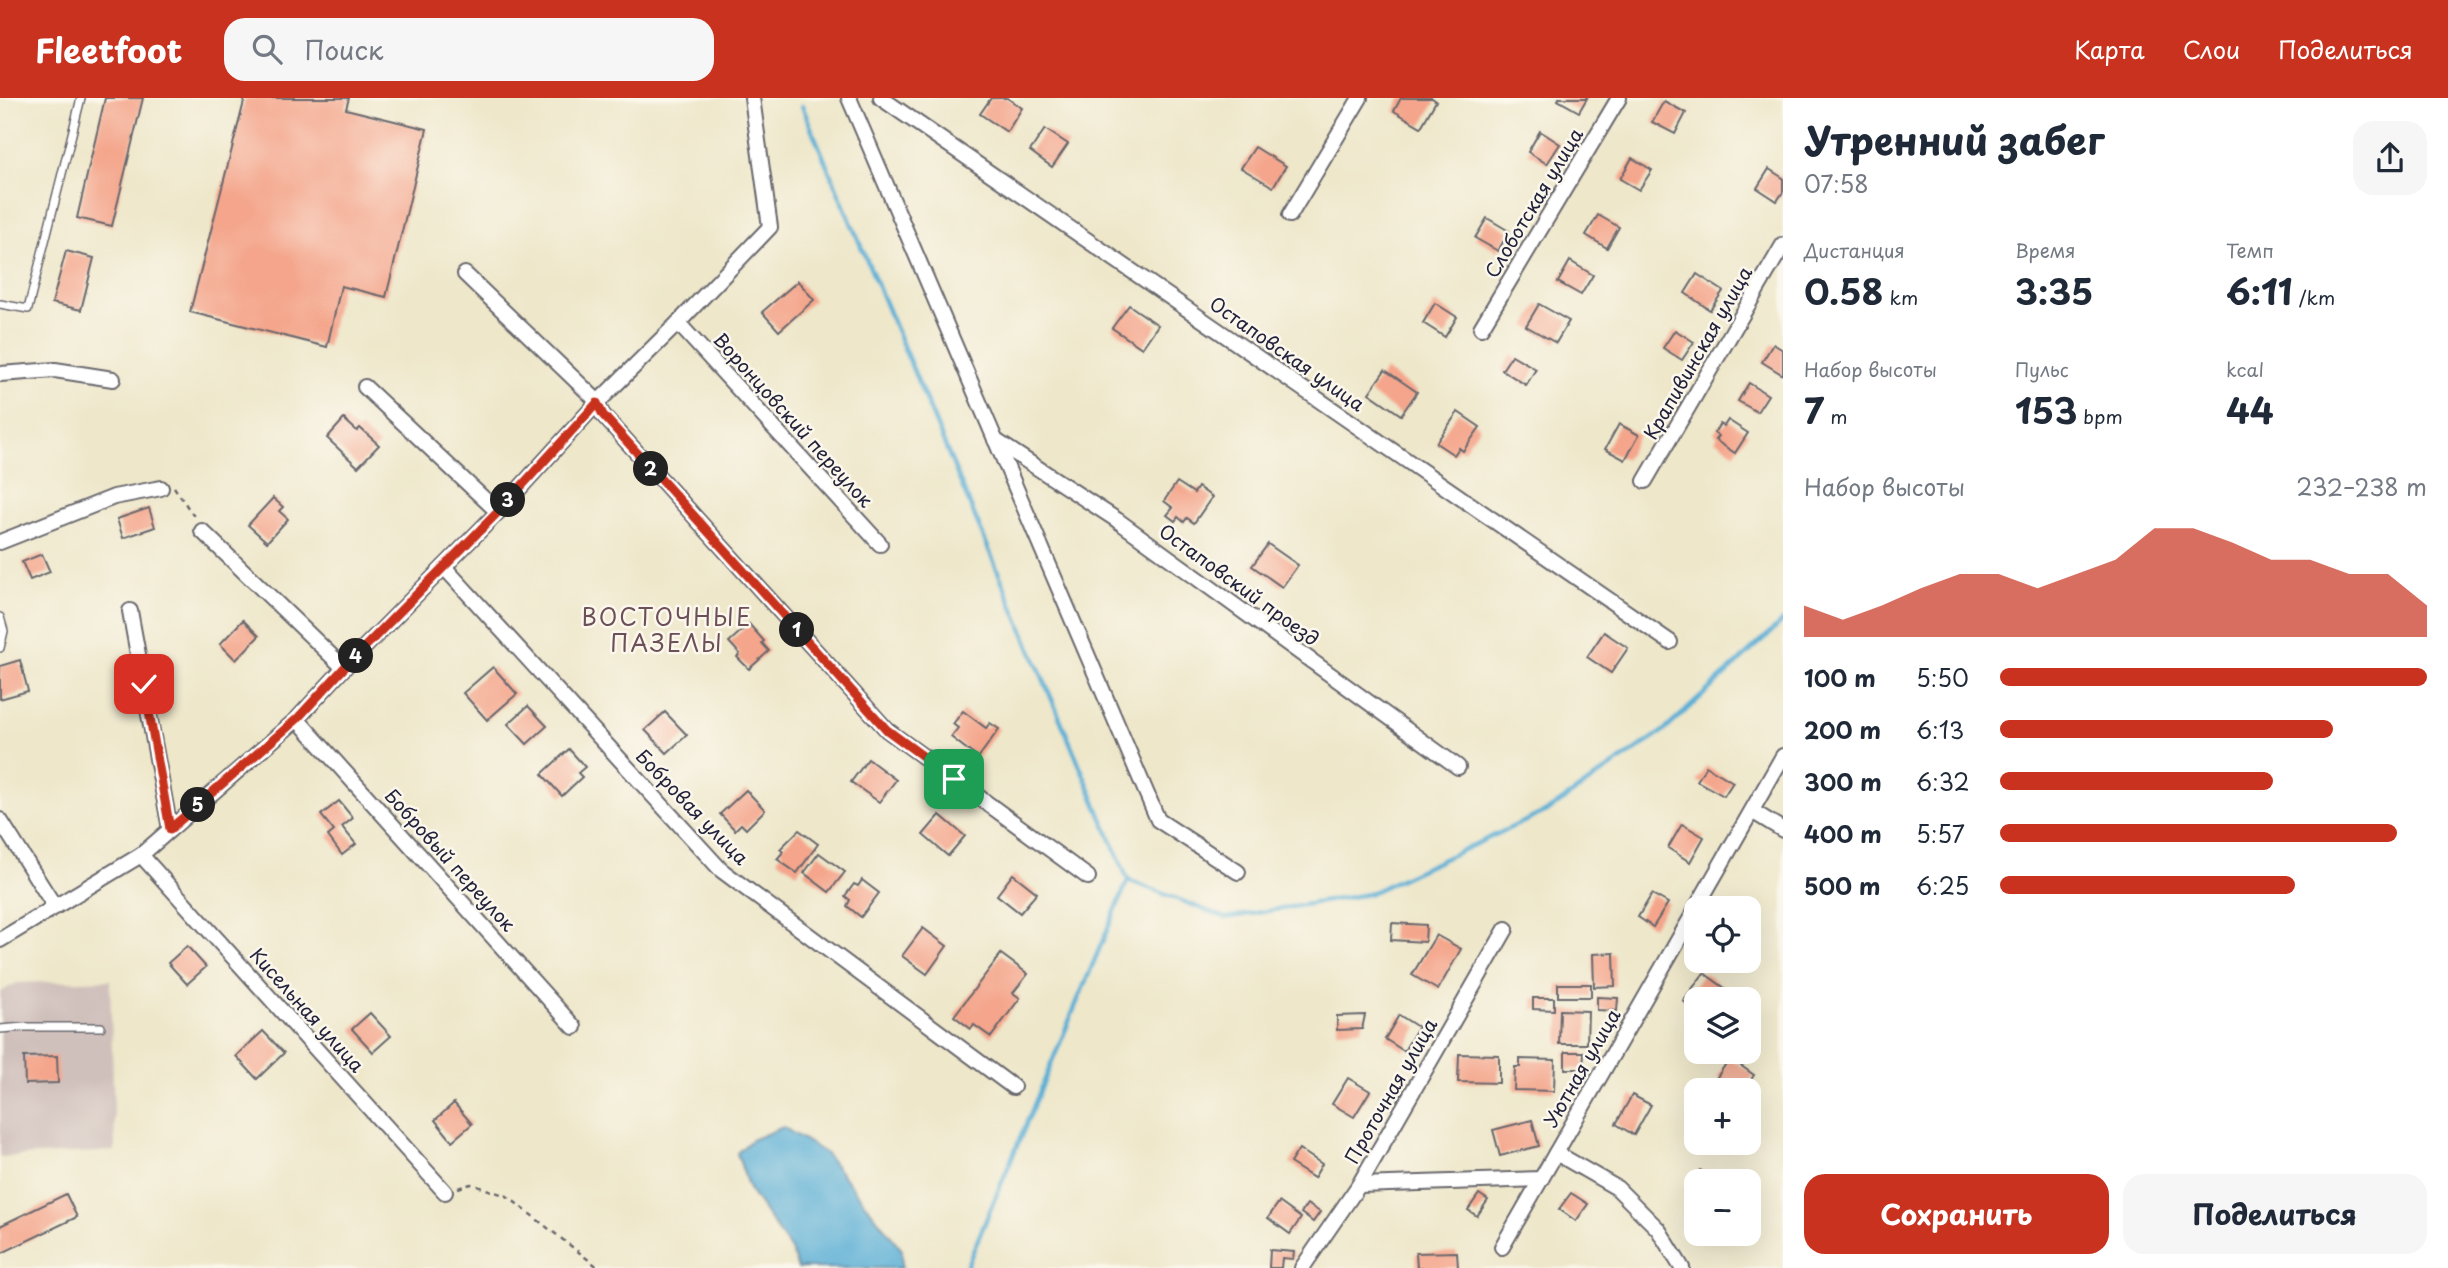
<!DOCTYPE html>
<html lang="ru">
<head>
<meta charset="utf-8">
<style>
	body { margin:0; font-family:"Playpen Sans",sans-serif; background:#f6f6f7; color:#1f2937; height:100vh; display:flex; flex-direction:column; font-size:26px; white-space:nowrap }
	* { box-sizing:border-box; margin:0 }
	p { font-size:23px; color:#747a83 }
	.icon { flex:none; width:38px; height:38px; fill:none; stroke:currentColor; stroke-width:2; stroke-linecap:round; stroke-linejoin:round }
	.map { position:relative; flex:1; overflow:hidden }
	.side { display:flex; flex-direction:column; background:#fff; width:665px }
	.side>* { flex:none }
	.fabs { position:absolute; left:1684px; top:798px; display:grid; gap:14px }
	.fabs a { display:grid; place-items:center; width:77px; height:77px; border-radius:14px; background:#fff; box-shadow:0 7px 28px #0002; font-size:35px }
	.pin { position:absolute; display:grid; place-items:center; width:60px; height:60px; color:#fff; margin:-30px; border-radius:14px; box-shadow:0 4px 10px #0006 }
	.km { position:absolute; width:35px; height:35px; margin:-18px; border-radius:50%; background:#222; color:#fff; font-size:19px; line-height:35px; text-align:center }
	.round { display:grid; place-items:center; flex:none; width:74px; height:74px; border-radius:21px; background:#f6f6f7 }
	.head { display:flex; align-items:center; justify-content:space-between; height:119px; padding:0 21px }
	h1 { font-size:38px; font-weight:700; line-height:52px }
	.metrics { display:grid; grid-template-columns:repeat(3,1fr); gap:10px; height:119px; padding:7px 21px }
	.metrics div { display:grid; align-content:center }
	.metrics b { font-size:35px; font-weight:700 }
	.metrics small { font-size:19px; font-weight:400 }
	.metrics p { font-size:19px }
	.chart { height:196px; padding:14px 21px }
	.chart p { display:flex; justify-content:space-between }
	.chart svg { width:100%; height:126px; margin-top:7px; fill:#c8321e; opacity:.7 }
	.cta { display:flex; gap:14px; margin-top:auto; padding:14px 21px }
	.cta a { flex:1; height:80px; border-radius:21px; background:#c8321e; color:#fff; font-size:28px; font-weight:700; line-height:80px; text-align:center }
	.cta a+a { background:#f6f6f7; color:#1f2937 }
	ul { padding:0 21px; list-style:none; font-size:23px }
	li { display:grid; grid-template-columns:112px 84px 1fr; align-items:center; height:52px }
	li i { height:18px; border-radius:9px; background:#c8321e }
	header { display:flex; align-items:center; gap:42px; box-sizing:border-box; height:98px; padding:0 35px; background:#c8321e; color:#fff }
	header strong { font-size:33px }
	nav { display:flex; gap:38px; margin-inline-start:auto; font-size:24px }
	.search { width:490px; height:63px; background:#f6f6f7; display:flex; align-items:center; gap:18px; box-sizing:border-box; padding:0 24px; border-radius:21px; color:#747a83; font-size:26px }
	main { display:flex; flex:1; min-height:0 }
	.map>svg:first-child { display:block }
	.industrial { fill:#d0c0bc }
	.water { fill:#59aed5; stroke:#3e6888; stroke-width:2 }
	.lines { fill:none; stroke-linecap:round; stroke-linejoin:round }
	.stream { stroke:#59aed5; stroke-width:4.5 }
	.building { fill:#f4a58b }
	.service-casing { stroke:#69676d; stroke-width:10 }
	.minor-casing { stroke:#69676d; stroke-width:18 }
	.path { stroke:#69676d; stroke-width:2.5; stroke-dasharray:5 5; stroke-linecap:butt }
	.service { stroke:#fff; stroke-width:7 }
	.minor { stroke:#fff; stroke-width:14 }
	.route-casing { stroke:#fff; stroke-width:14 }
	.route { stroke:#c8321e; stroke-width:9 }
	.labels { text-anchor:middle; stroke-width:5; stroke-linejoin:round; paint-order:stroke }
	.street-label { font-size:19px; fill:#22223b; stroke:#fbf7ec }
	.quarter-label { font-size:23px; letter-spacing:2px; fill:#6c5057; stroke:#fbf7ec }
</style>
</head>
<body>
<header>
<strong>Fleetfoot</strong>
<div class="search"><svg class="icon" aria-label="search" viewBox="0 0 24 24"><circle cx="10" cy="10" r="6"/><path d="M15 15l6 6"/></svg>Поиск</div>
<nav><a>Карта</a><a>Слои</a><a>Поделиться</a></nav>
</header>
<main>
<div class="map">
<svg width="1783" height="1170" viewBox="0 0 1783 1170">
	<rect width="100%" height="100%" fill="#fbf7ec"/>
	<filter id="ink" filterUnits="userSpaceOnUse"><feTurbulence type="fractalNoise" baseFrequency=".0143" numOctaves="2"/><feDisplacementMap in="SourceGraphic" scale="14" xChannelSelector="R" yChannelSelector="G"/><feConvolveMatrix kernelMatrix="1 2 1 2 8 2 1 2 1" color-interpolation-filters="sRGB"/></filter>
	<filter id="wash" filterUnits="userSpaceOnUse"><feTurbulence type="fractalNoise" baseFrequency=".00686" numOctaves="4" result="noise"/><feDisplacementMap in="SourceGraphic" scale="28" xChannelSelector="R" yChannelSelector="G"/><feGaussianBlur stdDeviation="1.57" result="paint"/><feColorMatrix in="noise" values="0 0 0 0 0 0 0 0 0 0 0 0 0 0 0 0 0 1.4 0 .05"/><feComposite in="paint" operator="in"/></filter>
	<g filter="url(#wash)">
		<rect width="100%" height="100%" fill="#eee7ca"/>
		<path class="industrial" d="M110 882 115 1053 0 1059V894L17 885Z"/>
		<path class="water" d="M783 1029 825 1055 902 1152V1170H798L791 1152 749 1091 737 1055 751 1042Z"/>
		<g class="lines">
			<g class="stream">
				<path d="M802 8 1128 782 966 1170"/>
				<path d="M1128 782 1226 820 1368 796 1549 712 1666 631 1783 523"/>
			</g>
		</g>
		<g id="blocks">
			<g class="building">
				<path d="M105 0H143L112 128 77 120Z"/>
				<path d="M245 0H349L346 11 427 31 386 199 341 188 327 249 190 214Z"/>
				<path d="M991 0H1007L1022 10 1007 34 980 16Z"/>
				<path d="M1401 0H1432L1436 3 1421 29 1394 13Z"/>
				<path d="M1559 0H1587L1579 14 1558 2Z"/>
				<path d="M1664 3 1686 15 1675 36 1652 24Z"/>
				<path d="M1045 31 1068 46 1052 69 1030 53Z"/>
				<path d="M1540 33 1560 46 1547 66 1528 54Z"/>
				<path d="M1255 49 1286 68 1273 89 1241 70Z"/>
				<path d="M1632 60 1652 72 1639 92 1620 81Z"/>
				<path d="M1769 71 1783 80V94L1777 103 1757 90Z"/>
				<path d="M1598 117 1619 129 1607 150 1586 137Z"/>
				<path d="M1487 120 1509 133 1498 153 1475 140Z"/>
				<path d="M66 153 94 160 81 212 52 205Z"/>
				<path d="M1570 163 1593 177 1581 197 1558 184Z"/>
				<path d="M1697 176 1723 193 1710 212 1685 195Z"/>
				<path d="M798 183 814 202 779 233 762 214Z"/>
				<path d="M1435 205 1457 219 1445 239 1423 225Z"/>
				<path d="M1539 206 1569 223 1556 245 1526 228Z"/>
				<path d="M1129 207 1158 227 1142 250 1112 230Z"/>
				<path d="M1675 232 1694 244 1682 262 1663 250Z"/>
				<path d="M1773 246 1783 252V277L1762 264Z"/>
				<path d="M1512 257 1536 271 1526 287 1502 272Z"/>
				<path d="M1385 272 1417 294 1401 317 1369 295Z"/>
				<path d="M1749 285 1768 297 1757 314 1738 303Z"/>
				<path d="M1458 314 1480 329 1463 353 1459 350 1454 357 1436 345Z"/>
				<path d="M344 321 357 333 360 330 379 347 358 369 327 340Z"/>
				<path d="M1728 322 1748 335 1735 355 1715 342 1718 338 1714 335 1720 326 1724 328Z"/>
				<path d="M1619 326 1639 337 1625 362 1605 351Z"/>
				<path d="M1177 384 1194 395 1198 389 1212 399 1194 425 1187 420 1184 424 1178 419 1175 423 1167 417 1173 410 1164 403Z"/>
				<path d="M273 400 283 409 279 413 288 421 267 444 248 427Z"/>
				<path d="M149 410 155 429 123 440 117 421Z"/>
				<path d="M1268 446 1298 467 1282 489 1252 468Z"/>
				<path d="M42 456 50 474 30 482 22 464Z"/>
				<path d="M243 522 259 538 236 562 220 546Z"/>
				<path d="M749 526 764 543 762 545 769 553 749 571 737 559 740 556 729 544Z"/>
				<path d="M1604 534 1628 550 1611 575 1587 559Z"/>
				<path d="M20 562 28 593 0 601V568Z"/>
				<path d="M493 569 517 596 487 622 463 595Z"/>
				<path d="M528 608 547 628 527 646 508 626Z"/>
				<path d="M963 613 986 630 990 625 999 631 978 660 951 639 958 630 953 626Z"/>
				<path d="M665 614 687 637 667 655 645 632Z"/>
				<path d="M569 651 585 669 578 675 582 679 562 698 542 676Z"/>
				<path d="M868 661 896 682 879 704 851 684Z"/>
				<path d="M1706 668 1733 684 1724 698 1697 683Z"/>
				<path d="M746 692 765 712 746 731 741 726 735 732 720 716Z"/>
				<path d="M339 703 353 720 342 729 356 746 342 757 328 738 334 733 321 717Z"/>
				<path d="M940 717 965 738 948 758 923 737Z"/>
				<path d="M1682 726 1704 739 1690 764 1668 750Z"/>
				<path d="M799 732 818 746 797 775 777 761 783 754 780 751Z"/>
				<path d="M819 755 845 774 829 794 804 775Z"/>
				<path d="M1013 776 1037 795 1020 815 997 797Z"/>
				<path d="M862 782 879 795 861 819 847 808 850 802 845 798 854 786 858 788Z"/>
				<path d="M1652 796 1668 805 1653 829 1638 819Z"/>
				<path d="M1392 825 1426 827 1425 844 1391 842Z"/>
				<path d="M923 830 947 848 927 876 902 858Z"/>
				<path d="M1436 837 1461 851 1438 892 1412 877Z"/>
				<path d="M187 848 206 869 187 886 168 865Z"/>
				<path d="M1614 855 1615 888 1594 889 1593 856Z"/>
				<path d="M1001 856 1028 876 1013 895 1020 900 991 939 974 927 971 931 954 918Z"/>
				<path d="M1704 875 1726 891 1718 901H1696V912L1683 903Z"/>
				<rect x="1558" y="886" width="33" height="13"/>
				<path d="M1597 899 1618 900 1617 913 1597 912Z"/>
				<path d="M1533 900H1554V912L1533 911Z"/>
				<path d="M1560 912 1588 913 1587 946H1559Z"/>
				<path d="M370 915 391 938 373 954 352 931Z"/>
				<path d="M1365 917 1362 931 1337 932V918Z"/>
				<path d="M1399 917 1418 929 1404 953 1385 941Z"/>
				<path d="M263 933 284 955 257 981 236 958Z"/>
				<path d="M1565 954H1584L1583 971H1565Z"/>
				<path d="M1459 956 1499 957V985L1458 984Z"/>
				<path d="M57 958 58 985 25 986 24 959Z"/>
				<path d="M1730 960 1754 977 1744 992H1735L1717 979Z"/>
				<path d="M1520 961 1555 962 1554 993 1514 992 1515 969H1520Z"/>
				<path d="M1348 980 1370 993 1354 1019 1332 1006Z"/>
				<path d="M1632 997 1651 1007 1634 1037 1616 1026Z"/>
				<path d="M454 1005 472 1026 452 1043 435 1022Z"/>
				<path d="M1532 1022 1539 1048 1500 1058 1493 1032Z"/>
				<path d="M1299 1051 1322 1066 1314 1080 1290 1065Z"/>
				<path d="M1700 1072 1717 1083H1696V1102L1684 1094Z"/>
				<path d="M1571 1095 1588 1106 1576 1123 1559 1111Z"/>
				<path d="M66 1096 77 1119 0 1156V1128Z"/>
				<path d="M1479 1096 1488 1102 1477 1118 1468 1112Z"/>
				<path d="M1279 1104 1301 1120 1290 1136 1268 1120Z"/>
				<path d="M1307 1106 1320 1114 1313 1124 1301 1115Z"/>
				<path d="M1270 1152 1294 1154 1293 1161 1282 1160 1281 1170H1269Z"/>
				<path d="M1457 1154 1458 1170H1417L1416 1155Z"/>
			</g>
		</g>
	</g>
	<g filter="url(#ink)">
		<use href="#blocks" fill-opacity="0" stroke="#69676d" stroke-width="2"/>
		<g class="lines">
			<defs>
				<g id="service">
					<path d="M0 206 28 211 81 0"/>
					<path d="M0 519 4 533 0 550"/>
					<path d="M0 931 25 929H101"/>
				</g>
				<g id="minor">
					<path d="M849 0 1158 722 1238 774"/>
					<path d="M881 0 1670 544"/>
					<path d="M1290 117 1360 0"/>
					<path d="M465 176 593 299 603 317 887 632 1088 779"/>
					<path d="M678 225 880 446"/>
					<path d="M1481 230 1619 0"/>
					<path d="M0 276 55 272 113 281"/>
					<path d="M365 289 498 414"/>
					<path d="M995 342 1117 422 1458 669"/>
					<path d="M1645 383 1783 147"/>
					<path d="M202 433 344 570"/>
					<path d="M0 444 114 399 161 390"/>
					<path d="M444 469 721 772 1013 989"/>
					<path d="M130 513 170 731"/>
					<path d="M297 621 574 929"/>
					<path d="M1752 713 1783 732"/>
					<path d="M0 722 55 809"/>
					<path d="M141 757 445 1094"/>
					<path d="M1696 810 1783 658"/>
					<path d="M0 842 141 757 297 621 344 570 498 414 597 305 678 225 770 129 752 0"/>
					<path d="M1556 1055 1617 1090 1658 1131 1682 1170"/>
					<path d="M1359 1087 1541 1081"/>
					<path d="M1502 1149 1696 811"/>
					<path d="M1302 1170 1359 1087 1506 831"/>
				</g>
			</defs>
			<use href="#service" class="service-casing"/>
			<use href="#minor" class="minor-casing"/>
			<g class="path">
				<path d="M174 389 195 420"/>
				<path d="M458 1090 471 1086 507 1098 599 1170"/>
			</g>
			<use href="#service" class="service"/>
			<use href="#minor" class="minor"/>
		</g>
	</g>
	<g class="lines" filter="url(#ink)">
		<defs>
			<path id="route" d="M144 586 170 731 297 621 344 570 498 414 597 305 603 317 887 632 954 681"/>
		</defs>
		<use href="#route" class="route-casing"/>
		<use href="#route" class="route"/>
	</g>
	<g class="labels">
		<g class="street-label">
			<text transform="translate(1534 105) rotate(-59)" y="7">Слоботская улица</text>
			<text transform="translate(1698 255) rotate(-60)" y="7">Крапивинская улица</text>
			<text transform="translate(1287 256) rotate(35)" y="7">Остаповская улица</text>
			<text transform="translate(793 322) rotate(48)" y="7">Воронцовский переулок</text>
			<text transform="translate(1239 487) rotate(36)" y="7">Остаповский проезд</text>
			<text transform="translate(692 709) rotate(46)" y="7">Бобровая улица</text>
			<text transform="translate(450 762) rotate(48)" y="7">Бобровый переулок</text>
			<text transform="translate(307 912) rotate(48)" y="7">Кисельная улица</text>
			<text transform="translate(1582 970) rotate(-60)" y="7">Уютная улица</text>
			<text transform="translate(1391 993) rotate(-60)" y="7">Проточная улица</text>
		</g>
		<g class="quarter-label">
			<text x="667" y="528">ВОСТОЧНЫЕ<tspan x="667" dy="26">ПАЗЕЛЫ</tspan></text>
		</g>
	</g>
</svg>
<div class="fabs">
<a><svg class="icon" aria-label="locate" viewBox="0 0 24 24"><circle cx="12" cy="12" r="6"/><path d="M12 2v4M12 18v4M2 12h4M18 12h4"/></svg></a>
<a><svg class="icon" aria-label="layers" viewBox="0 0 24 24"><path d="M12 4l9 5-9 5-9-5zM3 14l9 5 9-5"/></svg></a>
<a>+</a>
<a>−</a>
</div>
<div class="pin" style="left:954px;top:681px;background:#1e9e55"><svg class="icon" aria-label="arrive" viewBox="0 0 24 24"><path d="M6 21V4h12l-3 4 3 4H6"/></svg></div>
<div class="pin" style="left:144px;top:586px;background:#d93025"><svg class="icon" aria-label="check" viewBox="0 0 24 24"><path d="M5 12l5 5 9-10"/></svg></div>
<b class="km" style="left:797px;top:532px">1</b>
<b class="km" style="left:651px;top:371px">2</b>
<b class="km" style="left:508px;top:402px">3</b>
<b class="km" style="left:356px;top:558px">4</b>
<b class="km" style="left:198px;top:707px">5</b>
</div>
<section class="side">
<div class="head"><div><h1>Утренний забег</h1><p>07:58</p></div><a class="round"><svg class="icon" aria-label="share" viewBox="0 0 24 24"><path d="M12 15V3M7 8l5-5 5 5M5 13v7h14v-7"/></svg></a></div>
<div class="metrics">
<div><p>Дистанция</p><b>0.58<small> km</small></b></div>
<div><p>Время</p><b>3:35</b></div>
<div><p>Темп</p><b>6:11<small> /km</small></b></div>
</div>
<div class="metrics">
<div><p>Набор высоты</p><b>7<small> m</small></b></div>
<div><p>Пульс</p><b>153<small> bpm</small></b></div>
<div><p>kcal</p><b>44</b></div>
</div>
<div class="chart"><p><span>Набор высоты</span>232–238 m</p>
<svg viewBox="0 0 160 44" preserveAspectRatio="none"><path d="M0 44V33L10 38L20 33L30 27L40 22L50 22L60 27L70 22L80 17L90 6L100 6L110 11L120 17L130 17L140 22L150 22L160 33V44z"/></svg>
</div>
<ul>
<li><b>100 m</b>5:50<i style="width:100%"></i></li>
<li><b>200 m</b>6:13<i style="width:78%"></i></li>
<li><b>300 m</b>6:32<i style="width:64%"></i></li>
<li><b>400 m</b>5:57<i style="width:93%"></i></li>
<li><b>500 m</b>6:25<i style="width:69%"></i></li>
</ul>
<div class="cta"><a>Сохранить</a><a>Поделиться</a></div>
</section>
</main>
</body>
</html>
